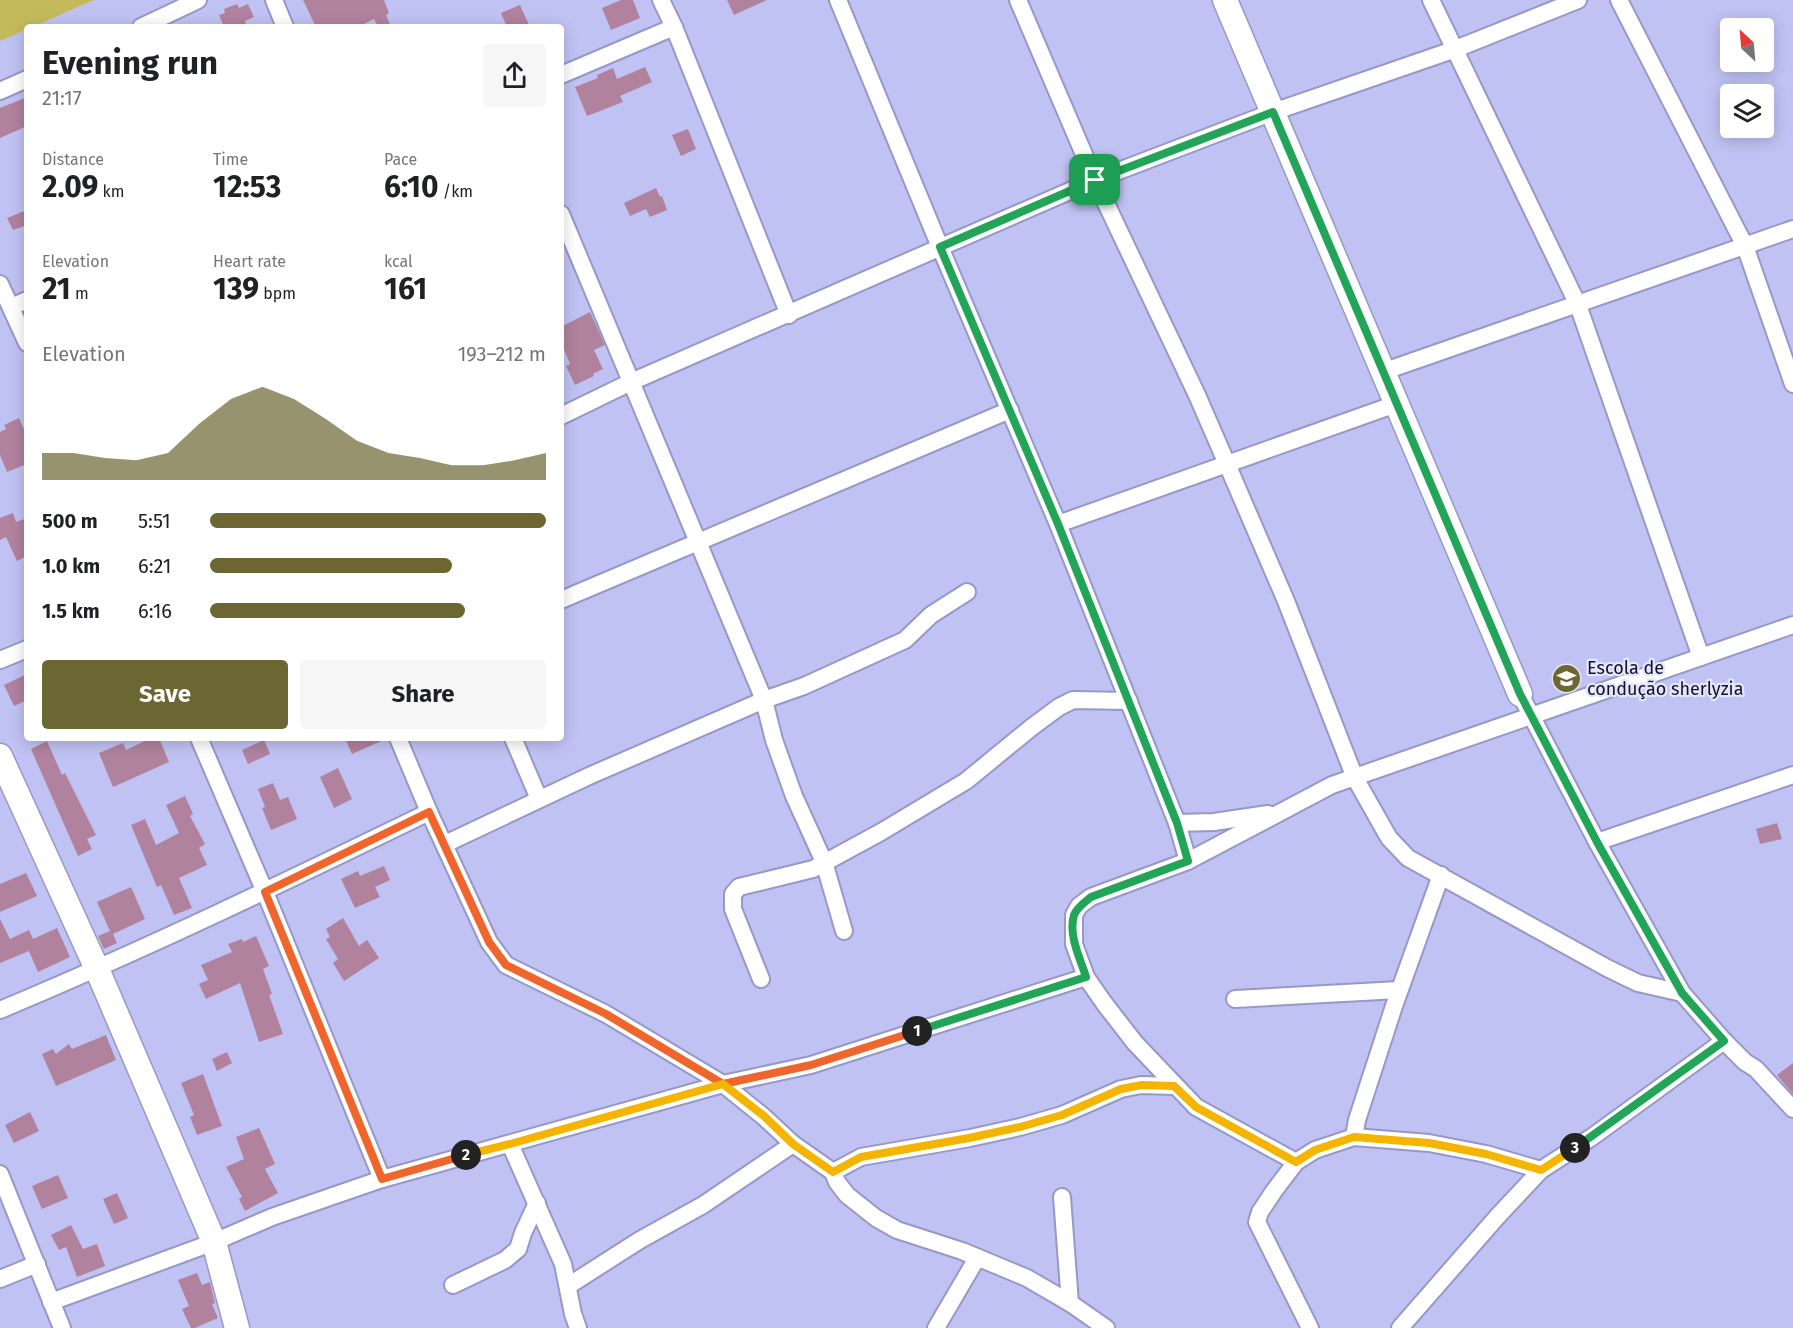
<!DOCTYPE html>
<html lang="en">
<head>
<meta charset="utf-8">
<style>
	body { margin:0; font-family:"Fira Sans",sans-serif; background:#f6f6f6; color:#202124; height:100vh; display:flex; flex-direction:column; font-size:22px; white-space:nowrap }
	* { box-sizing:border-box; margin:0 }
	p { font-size:20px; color:#757577 }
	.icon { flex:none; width:33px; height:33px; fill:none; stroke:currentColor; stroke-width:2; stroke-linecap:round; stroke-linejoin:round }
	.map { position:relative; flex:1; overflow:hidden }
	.drawer { position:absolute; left:24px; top:24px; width:540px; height:717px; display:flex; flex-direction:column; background:#fff; border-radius:6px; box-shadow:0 3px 15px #0003 }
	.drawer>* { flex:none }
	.needle { width:39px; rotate:334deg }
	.controls { position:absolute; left:1720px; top:18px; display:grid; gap:12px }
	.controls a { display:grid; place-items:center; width:54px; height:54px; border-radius:6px; background:#fff; box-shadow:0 3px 15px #0003; font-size:30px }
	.pin { position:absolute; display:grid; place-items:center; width:51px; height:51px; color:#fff; margin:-26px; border-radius:12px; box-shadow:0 3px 9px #0006 }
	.km { position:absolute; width:30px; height:30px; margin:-15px; border-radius:50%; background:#222; color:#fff; font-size:16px; line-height:30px; text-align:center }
	.round { display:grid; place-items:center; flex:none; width:63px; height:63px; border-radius:6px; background:#f6f6f6 }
	.summary { display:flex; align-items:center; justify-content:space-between; height:102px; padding:0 18px }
	h1 { font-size:33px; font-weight:700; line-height:45px }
	.figures { display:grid; grid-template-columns:repeat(3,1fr); gap:9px; height:102px; padding:6px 18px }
	.figures div { display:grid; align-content:center }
	.figures b { font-size:30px; font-weight:700 }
	.figures small { font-size:16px; font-weight:400 }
	.figures p { font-size:16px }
	.chart { height:168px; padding:12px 18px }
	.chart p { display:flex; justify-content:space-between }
	.chart svg { width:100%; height:108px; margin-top:6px; fill:#6c6633; opacity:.7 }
	.action { display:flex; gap:12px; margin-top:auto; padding:12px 18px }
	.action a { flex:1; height:69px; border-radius:6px; background:#6c6633; color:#fff; font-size:24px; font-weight:700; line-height:69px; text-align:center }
	.action a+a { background:#f6f6f6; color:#202124 }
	ul { padding:0 18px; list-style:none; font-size:20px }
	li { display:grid; grid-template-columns:96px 72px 1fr; align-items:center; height:45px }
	li i { height:15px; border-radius:8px; background:#6c6633 }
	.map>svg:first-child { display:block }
	.green { fill:#c4ba5c }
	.building { fill:#b1829e }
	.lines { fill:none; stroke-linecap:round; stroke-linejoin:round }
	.street-casing { stroke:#9698c7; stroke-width:20 }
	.secondary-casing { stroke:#9698c7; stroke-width:27 }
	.street { stroke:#fff; stroke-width:16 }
	.secondary { stroke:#fff; stroke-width:24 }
	.split-1-casing { stroke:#fff; stroke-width:12 }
	.split-2-casing { stroke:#fff; stroke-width:12 }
	.split-3-casing { stroke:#fff; stroke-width:12 }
	.split-4-casing { stroke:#fff; stroke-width:12 }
	.split-1 { stroke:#22a559; stroke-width:8 }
	.split-2 { stroke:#f0652b; stroke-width:8 }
	.split-3 { stroke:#f5b400; stroke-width:8 }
	.split-4 { stroke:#22a559; stroke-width:8 }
	.labels { text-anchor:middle; stroke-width:4.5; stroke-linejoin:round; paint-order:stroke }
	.poi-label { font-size:18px; fill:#121223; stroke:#e4e5ff; text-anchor:start }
</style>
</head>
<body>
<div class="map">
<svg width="1793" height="1328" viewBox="0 0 1793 1328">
	<rect width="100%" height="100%" fill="#c0c2f3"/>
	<path class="green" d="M0 0H94L32 27H27V29L0 41Z"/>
	<g class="building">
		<path d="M303 0H384L389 13 386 15 391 27H378L374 19 358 27H316Z"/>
		<path d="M621 0H633L640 18 611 30 602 8Z"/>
		<path d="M727 0H767L734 15Z"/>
		<path d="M237 4 239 8 248 4 254 17 245 21 247 27H224L219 15 225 13 224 9Z"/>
		<path d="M520 5 530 27H507L501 13Z"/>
		<path d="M645 67 652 82 620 96 623 102 587 116 575 87 598 78 597 75 613 68 617 79Z"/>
		<path d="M27 97V126L0 138V108Z"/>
		<path d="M688 129 696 149 681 156 672 135Z"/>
		<path d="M656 188 660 197 662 196 667 210 650 217 646 209 630 216 624 203Z"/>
		<path d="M27 210V225L13 230 7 218Z"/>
		<path d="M590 312 605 345 594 350 603 369 593 374 594 376 575 385 566 366 570 364 561 342V327Z"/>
		<path d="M19 418 27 436V464L7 472 0 455V432L6 429 4 425Z"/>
		<path d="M13 513 16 522 27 518V556L17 561 6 537 0 540V518Z"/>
		<path d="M27 674V700L14 706 4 685Z"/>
		<path d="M151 738H159L169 762 113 787 99 753 123 743 126 750Z"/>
		<path d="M345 738H388L352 754Z"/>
		<path d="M264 740 270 754 248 764 242 750Z"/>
		<path d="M47 741 62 775 65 773 96 835 87 839 92 849 78 856 31 749Z"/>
		<path d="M338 768 352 799 334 808 320 777Z"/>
		<path d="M273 783 280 800 288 797 297 819 271 830 262 808 265 807 258 789Z"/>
		<path d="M185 796 193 814 190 816 205 844 199 848 207 865 179 878 192 908 174 915 161 885 157 887 131 825 145 819 156 845 179 833 166 805Z"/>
		<path d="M1777 823 1782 839 1760 844 1756 829Z"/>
		<path d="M384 866 390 880 375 887 380 897 355 908 341 879 358 871 360 876Z"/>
		<path d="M26 873 37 896 0 912V884Z"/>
		<path d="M131 887 145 919 113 934 117 943 104 949 98 936 110 931 97 902Z"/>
		<path d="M343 918 359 946 367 940 379 958 344 981 333 963 338 959 326 939 330 937 326 929Z"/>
		<path d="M0 919 10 939 29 930 33 939 57 928 70 957 38 972 29 951 0 963Z"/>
		<path d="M256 936 269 966 263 969 272 994 269 995 283 1034 259 1042 240 983 206 999 199 984 208 980 201 965 232 952 228 944 242 939 243 942Z"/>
		<path d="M106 1035 116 1060 56 1086 42 1054 53 1049 56 1054 69 1044 72 1049Z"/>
		<path d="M227 1052 232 1063 217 1071 212 1059Z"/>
		<path d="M1793 1063V1094L1777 1075Z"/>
		<path d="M203 1074 222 1126 197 1135 190 1117 194 1115 181 1083Z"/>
		<path d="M30 1112 39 1131 14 1143 5 1125Z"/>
		<path d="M259 1128 275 1164 265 1169 278 1193 245 1211 239 1199 242 1197 226 1167 244 1159 236 1137Z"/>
		<path d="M58 1175 68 1198 42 1209 32 1186Z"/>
		<path d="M117 1193 128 1218 114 1224 103 1199Z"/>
		<path d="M71 1225 83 1249 97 1244 105 1266 77 1277 66 1247 59 1250 51 1235Z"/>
		<path d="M197 1273 202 1285 210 1282 215 1303 212 1304 218 1318 195 1328H191L182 1309 189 1306 178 1280Z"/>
	</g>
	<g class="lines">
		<defs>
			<g id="street">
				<path d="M274 0 285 27"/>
				<path d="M661 0 674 27 789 315"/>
				<path d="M838 0 940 247 1058 524 1177 823 1188 861"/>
				<path d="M1018 0 1095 180 1197 395 1227 464 1286 601 1355 778 1389 838 1408 858 1607 968 1638 983 1682 993"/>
				<path d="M1431 0 1578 305 1701 657"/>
				<path d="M1619 0 1745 246 1793 384"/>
				<path d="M141 27 198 0"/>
				<path d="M561 75 674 27"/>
				<path d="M0 91 27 79"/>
				<path d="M561 214 764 700 774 740 794 796 824 862 844 931"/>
				<path d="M0 284 27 343"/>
				<path d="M11 307 27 300"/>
				<path d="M1382 372 1793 229"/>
				<path d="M561 416 631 382 1095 180 1273 112 1453 50 1578 0"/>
				<path d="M1058 524 1396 404"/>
				<path d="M561 600 1010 410"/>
				<path d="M0 660 27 649"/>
				<path d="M1520 694 1597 842 1682 993 1724 1041 1745 1062 1756 1069 1793 1109"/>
				<path d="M199 738 265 892 382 1179"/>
				<path d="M398 738 429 812 489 942 506 965 606 1014 723 1084 764 1117 793 1144 833 1172 837 1182 847 1195 876 1218 897 1230 962 1251 1027 1278 1070 1303 1106 1328"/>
				<path d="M513 738 539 799"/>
				<path d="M1177 823 1214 822 1268 814"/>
				<path d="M1597 842 1793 775"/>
				<path d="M445 844 589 776 764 700 804 686 905 640 931 615 967 592"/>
				<path d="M761 979 733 909V894L739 887 813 869 881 832 966 781 1032 727 1059 707 1073 700 1129 701"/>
				<path d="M1235 999 1399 990"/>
				<path d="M0 1010C146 949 287 881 429 812"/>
				<path d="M1354 1137 1357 1120 1394 1006 1441 875"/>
				<path d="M510 1144 563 1264 573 1314 578 1328"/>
				<path d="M1296 1162 1196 1107 1135 1043 1104 1003 1086 977 1074 944V915L1079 906 1091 897 1188 861 1332 785 1793 625"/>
				<path d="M833 1172 861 1157 970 1138 1020 1127 1062 1115 1121 1089 1141 1085 1174 1086"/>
				<path d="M0 1174 62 1328"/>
				<path d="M1062 1197 1070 1303"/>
				<path d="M0 1279 37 1264"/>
				<path d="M453 1285 505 1260 518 1249 523 1233 537 1203"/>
				<path d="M568 1286 640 1240 703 1205 793 1144"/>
				<path d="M51 1302 214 1242 272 1217 382 1179 723 1084 811 1065 1086 977"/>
				<path d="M936 1328 977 1258"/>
				<path d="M1310 1328 1257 1222 1260 1212 1274 1191 1296 1162 1315 1150 1354 1137 1429 1143 1486 1154 1541 1170"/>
				<path d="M1400 1328 1497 1217 1541 1170 1592 1137 1724 1041"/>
			</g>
			<g id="secondary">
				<path d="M1225 0 1520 694"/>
				<path d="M0 756 97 969 214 1242 237 1328"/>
			</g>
		</defs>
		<use href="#street" class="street-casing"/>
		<use href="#secondary" class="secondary-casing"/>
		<use href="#street" class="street"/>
		<use href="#secondary" class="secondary"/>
	</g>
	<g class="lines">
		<defs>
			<path id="split-1" d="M917 1031 1086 977C1080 958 1068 935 1074 915 1077 907 1085 902 1091 897L1188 861 1177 823 1058 524 940 247 1095 180"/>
			<path id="split-2" d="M466 1155 382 1179 265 892 429 812 489 942 506 965 606 1014 723 1084 811 1065 917 1031"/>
			<path id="split-3" d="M466 1155 510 1144 723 1084 764 1116 793 1144 833 1172 861 1157 969 1138 1020 1127 1062 1115 1121 1089 1142 1085 1174 1086 1196 1107 1296 1162 1315 1150 1354 1137 1429 1143 1486 1154 1541 1170 1575 1148"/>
			<path id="split-4" d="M1095 180 1273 112 1520 694 1597 842 1682 993 1724 1041 1575 1148"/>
		</defs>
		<use href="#split-1" class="split-1-casing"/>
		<use href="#split-2" class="split-2-casing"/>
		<use href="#split-3" class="split-3-casing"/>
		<use href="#split-4" class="split-4-casing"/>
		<use href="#split-1" class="split-1"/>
		<use href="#split-2" class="split-2"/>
		<use href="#split-3" class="split-3"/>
		<use href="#split-4" class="split-4"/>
	</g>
	<defs>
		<symbol id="school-disc" viewBox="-11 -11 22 22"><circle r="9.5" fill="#6c6633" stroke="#e4e5ff"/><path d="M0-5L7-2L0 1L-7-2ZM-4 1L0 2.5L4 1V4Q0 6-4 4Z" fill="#fff"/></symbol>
	</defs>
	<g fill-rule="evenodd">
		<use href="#school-disc" x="1550" y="662" width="33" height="33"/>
	</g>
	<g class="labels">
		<g class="poi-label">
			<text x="1587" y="674">Escola de<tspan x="1587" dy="21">condução sherlyzia</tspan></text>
		</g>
	</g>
</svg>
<div class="controls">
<a><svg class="needle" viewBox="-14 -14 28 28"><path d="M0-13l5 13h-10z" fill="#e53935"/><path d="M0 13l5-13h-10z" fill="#757577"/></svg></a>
<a><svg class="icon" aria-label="layers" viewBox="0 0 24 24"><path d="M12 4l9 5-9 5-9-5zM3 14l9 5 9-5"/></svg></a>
</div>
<div class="pin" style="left:1095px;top:180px;background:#1e9e55"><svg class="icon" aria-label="arrive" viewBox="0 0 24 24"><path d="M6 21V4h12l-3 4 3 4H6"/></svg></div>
<b class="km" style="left:917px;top:1031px">1</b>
<b class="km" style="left:466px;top:1155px">2</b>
<b class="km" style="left:1575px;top:1148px">3</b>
<section class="drawer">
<div class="summary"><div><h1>Evening run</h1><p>21:17</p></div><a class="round"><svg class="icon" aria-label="share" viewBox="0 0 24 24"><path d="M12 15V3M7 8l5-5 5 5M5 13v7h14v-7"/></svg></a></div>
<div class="figures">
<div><p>Distance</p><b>2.09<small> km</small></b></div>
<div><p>Time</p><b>12:53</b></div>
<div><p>Pace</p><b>6:10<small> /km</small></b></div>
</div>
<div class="figures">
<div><p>Elevation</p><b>21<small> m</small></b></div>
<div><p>Heart rate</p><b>139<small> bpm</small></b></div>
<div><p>kcal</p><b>161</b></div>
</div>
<div class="chart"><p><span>Elevation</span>193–212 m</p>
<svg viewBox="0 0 160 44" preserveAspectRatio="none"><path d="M0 44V33L10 33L20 35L30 36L40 33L50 21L60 11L70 6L80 11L90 19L100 28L110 33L120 35L130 38L140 38L150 36L160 33V44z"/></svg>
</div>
<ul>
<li><b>500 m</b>5:51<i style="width:100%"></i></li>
<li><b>1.0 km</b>6:21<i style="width:72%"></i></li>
<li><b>1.5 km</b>6:16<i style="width:76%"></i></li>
</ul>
<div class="action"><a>Save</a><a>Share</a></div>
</section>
</div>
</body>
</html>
